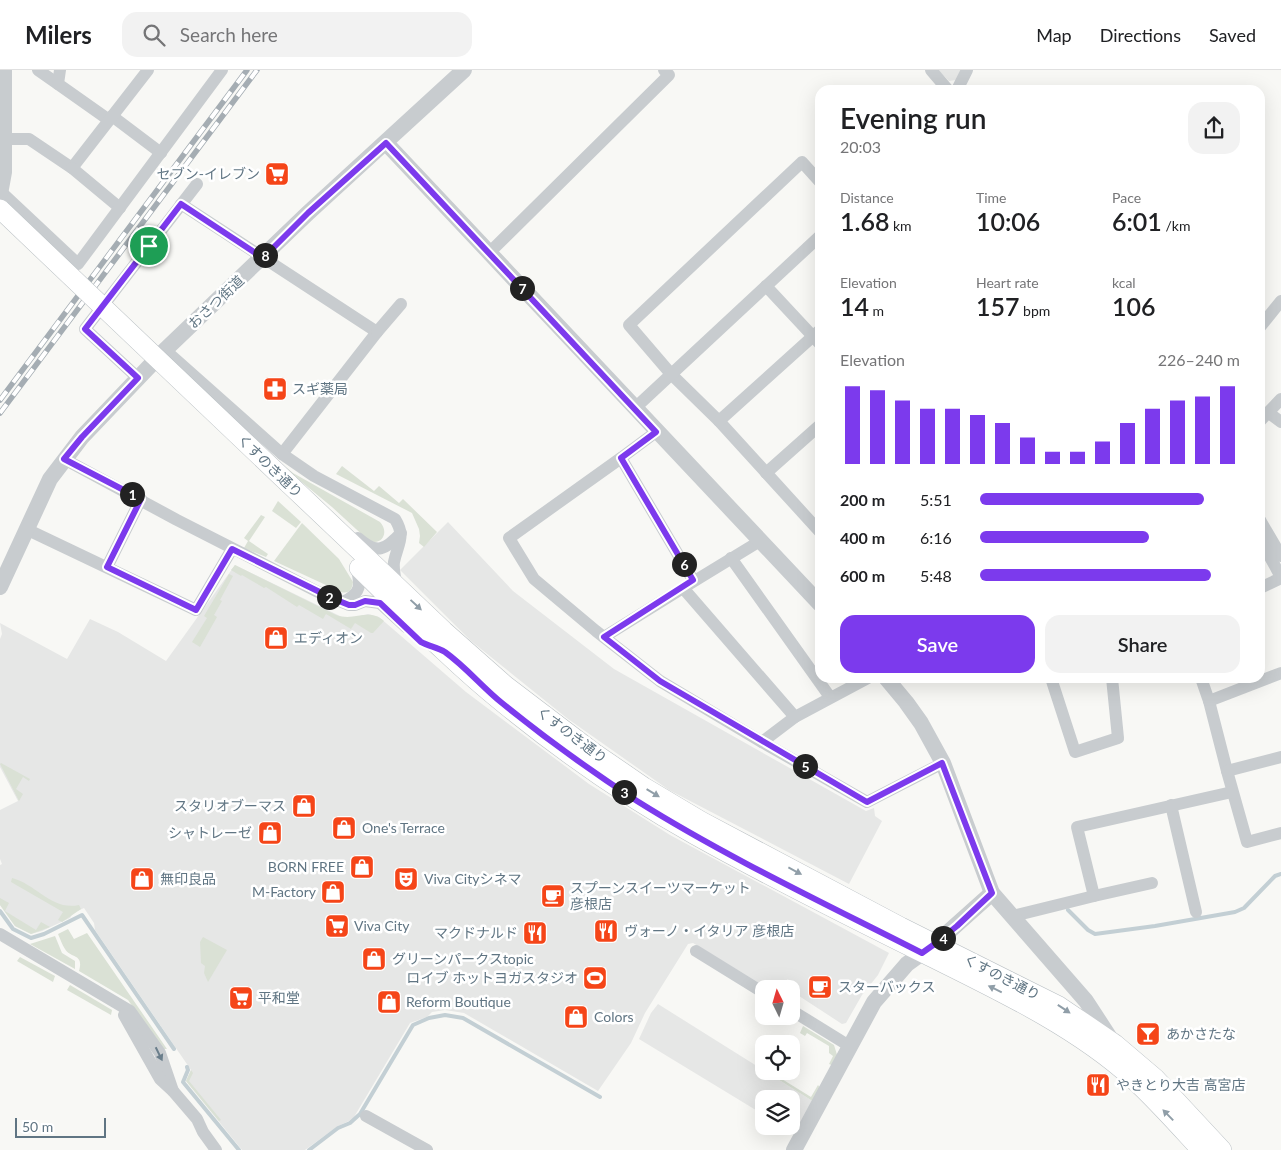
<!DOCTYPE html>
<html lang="en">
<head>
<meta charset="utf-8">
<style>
	body { margin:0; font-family:Lato,"Noto Sans JP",sans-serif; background:#f2f2f2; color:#202124; height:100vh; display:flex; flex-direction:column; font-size:19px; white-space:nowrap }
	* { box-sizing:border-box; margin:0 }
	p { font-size:16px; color:#757577 }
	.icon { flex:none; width:28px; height:28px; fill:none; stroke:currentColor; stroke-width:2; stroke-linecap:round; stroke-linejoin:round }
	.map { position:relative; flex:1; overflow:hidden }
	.drawer { position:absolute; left:815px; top:15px; width:450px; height:598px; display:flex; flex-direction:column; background:#fff; border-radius:15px; box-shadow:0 5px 20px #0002 }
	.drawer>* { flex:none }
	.needle { width:32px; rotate:355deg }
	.buttons { position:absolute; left:755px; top:910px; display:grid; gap:10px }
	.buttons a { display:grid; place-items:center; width:45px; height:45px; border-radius:10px; background:#fff; box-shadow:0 5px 20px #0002; font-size:25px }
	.scale { position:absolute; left:15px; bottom:12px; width:91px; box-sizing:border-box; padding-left:5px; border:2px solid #607583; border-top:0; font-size:14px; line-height:18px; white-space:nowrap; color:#607583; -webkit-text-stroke:4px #fff; paint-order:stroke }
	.pin { position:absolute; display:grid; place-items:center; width:42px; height:42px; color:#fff; margin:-21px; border:2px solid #fff; border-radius:50%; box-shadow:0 1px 5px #0007 }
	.km { position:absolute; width:25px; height:25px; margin:-12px; border-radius:50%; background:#222; color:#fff; font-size:14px; line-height:25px; text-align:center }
	.round { display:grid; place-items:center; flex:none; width:52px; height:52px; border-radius:15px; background:#f2f2f2 }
	.overview { display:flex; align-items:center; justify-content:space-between; height:85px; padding:0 25px }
	h1 { font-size:28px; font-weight:600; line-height:38px }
	.metrics { display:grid; grid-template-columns:repeat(3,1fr); gap:8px; height:85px; padding:5px 25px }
	.metrics div { display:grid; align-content:center }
	.metrics b { font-size:25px; font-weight:600 }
	.metrics small { font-size:14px; font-weight:400 }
	.metrics p { font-size:14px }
	.chart { height:140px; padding:10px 25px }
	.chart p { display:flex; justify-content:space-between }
	.chart svg { width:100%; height:90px; margin-top:5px; stroke:#7c3aed; stroke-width:6 }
	.primary-button { display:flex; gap:10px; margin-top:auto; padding:10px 25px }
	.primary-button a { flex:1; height:58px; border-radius:15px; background:#7c3aed; color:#fff; font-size:20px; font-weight:600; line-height:58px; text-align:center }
	.primary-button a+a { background:#f2f2f2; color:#202124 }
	ul { padding:0 25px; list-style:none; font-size:16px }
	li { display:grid; grid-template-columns:80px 60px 1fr; align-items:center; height:38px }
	li i { height:12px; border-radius:6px; background:#7c3aed }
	header { display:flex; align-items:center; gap:30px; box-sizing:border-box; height:70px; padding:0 25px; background:#fff; border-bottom:1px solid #e0e0e0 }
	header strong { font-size:24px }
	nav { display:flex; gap:28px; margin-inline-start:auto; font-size:18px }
	.search { width:350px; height:45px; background:#f2f2f2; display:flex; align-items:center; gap:12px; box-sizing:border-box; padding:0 18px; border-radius:15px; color:#757577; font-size:19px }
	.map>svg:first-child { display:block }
	.built { fill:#e6e7e6 }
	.green { fill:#dae1d5 }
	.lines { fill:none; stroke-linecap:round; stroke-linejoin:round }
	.stream { stroke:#c3cfd4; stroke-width:4 }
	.secondary-casing { stroke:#bac0c4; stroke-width:20 }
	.minor { stroke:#c8cccf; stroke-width:12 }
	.tertiary { stroke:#c8cccf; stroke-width:16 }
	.secondary { stroke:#fff; stroke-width:19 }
	.rail-casing { stroke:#a5adb3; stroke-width:5.5 }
	.rail { stroke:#fff; stroke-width:4; stroke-dasharray:11; stroke-linecap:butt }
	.secondary-bridge-casing { stroke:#bac0c4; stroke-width:20; stroke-linecap:butt }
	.secondary-bridge { stroke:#fff; stroke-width:19 }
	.oneway { fill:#909ea8 }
	.oneway2 { fill:#6a7e8b }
	.route-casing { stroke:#fff; stroke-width:10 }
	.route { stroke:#7c3aed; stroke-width:6 }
	.labels { text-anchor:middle; stroke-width:5; stroke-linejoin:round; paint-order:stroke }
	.poi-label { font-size:14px; fill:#607583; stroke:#fff; text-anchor:start }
	.street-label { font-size:14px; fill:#607583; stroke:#fff }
</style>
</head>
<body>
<header>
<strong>Milers</strong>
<div class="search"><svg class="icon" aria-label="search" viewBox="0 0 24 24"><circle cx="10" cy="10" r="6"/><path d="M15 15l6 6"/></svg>Search here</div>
<nav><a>Map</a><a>Directions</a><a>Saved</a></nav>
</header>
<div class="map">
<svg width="1281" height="1080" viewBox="0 0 1281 1080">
	<rect width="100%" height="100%" fill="#f8f8f5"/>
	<g class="built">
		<path d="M938 0H961L956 10 949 11Z"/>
		<path d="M448 452 513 521 614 599 866 741 874 738 875 746 882 751 849 814 669 720 568 649 471 571 400 500Z"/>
		<path d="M235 495 342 547 352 548 368 544 379 547 466 622 589 714 670 765 889 883 878 905 862 925 846 953 842 954 796 924 788 909 778 919H769L693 873 688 874 645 943 631 973 598 1021 464 943 445 940 432 942 427 947 410 953 354 1047 349 1051 338 1056 305 1080H242L186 1011 191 1000 95 860 94 853 84 838 73 843 70 848 42 861 31 864 15 856 0 835V795L2 794 0 789V740L18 731 0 697V569L2 564 0 553 67 589 90 549 118 562 166 591Z"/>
		<path d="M658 934 814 1032 795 1064 782 1056H791V1029H764V1045L639 969 651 943Z"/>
	</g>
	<g class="green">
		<path d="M282 394 293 403 380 452C390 463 381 477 368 470L332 437 281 395Z"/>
		<path d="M342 396 374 421 379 416 399 433 403 429 437 462 424 477 419 473 420 466 419 459 412 443 336 404Z"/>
		<path d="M278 431 301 452 296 458 272 441Z"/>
		<path d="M261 445 265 447 249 471 268 484 266 487 244 478 248 471 244 468Z"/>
		<path d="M302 453 339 489 353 512C352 520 349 524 341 522L274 491Z"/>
		<path d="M235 495 336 545C355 552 368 537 384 551L373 563H371L355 553 351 559 326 544 323 549 299 535 297 537 266 517 264 518 242 505 241 506 231 500Z"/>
		<path d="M229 504 233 506 220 530 222 531 214 545 217 547 200 577 192 572 207 548 204 546Z"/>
		<path d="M1 693 30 709 29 711 23 707 16 719 23 724 19 731 0 694Z"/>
		<path d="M12 808C36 814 52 841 79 835L81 839 62 852 58 850 63 842 11 812Z"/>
		<path d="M0 828 9 833 5 841 36 860 41 852 50 857 31 864 15 856 0 835Z"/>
		<path d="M68 859 74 869 87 863 167 979H162L128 930 79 901C84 883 71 889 65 879 62 875 60 868 58 864Z"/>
		<path d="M55 866 62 883 75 891V899L30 874Z"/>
		<path d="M203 867 227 880 208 912 204 903 205 896 201 893 200 872Z"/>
		<path d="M20 887 55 906 53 912 17 891Z"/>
		<path d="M70 915 112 940 111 945 67 920Z"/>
		<path d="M803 956 834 975 838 988 834 996 829 994 833 986 829 983V976L807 963 805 966 800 963Z"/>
		<path d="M191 1000 193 1003 189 1011 221 1050 219 1051 186 1011Z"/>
		<path d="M777 1006 811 1027 818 1015 821 1019 814 1032 776 1008Z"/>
	</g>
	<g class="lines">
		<g class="stream">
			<path d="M1068 840 1088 860 1095 864 1155 856 1235 842 1244 838 1275 806 1281 804"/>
			<path d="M0 841 13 859 31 868 44 864 82 845 174 979"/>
			<path d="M187 997 188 1000 183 1012 239 1080"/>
			<path d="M309 1080 338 1058 350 1053 360 1044 413 955 429 948 445 945 463 948 600 1027"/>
		</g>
		<defs>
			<g id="secondary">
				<path d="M288 413 444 561 505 615 593 682 644 717 701 751 901 857 1059 936 1115 974 1155 1008 1222 1080"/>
				<path d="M359 498C406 544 452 592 503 633 563 682 627 727 695 765 770 807 848 846 925 884 995 919 1075 956 1133 1009 1157 1031 1179 1056 1201 1080"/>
			</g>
		</defs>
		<use href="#secondary" class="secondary-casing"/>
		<g class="minor">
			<path d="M38 0 58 14"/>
			<path d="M60 0 58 14 109 50"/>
			<path d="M931 0 948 20"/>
			<path d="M957 20 967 0"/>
			<path d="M112 46 161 83"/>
			<path d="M5 69H29L72 98 148 0"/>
			<path d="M72 98 120 138"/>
			<path d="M820 112 802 92 629 255 671 304 719 351 820 462"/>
			<path d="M0 121 78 194 222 0"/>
			<path d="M181 134 377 262 282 384"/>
			<path d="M489 183 669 5 664 0"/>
			<path d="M766 216 820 274"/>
			<path d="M1260 257 1281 231"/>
			<path d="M377 262 401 234"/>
			<path d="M165 280 282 384 314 406 395 449C406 467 398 473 394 492 393 500 395 508 397 516"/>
			<path d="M138 308 85 259 197 114"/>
			<path d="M635 338 820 166"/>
			<path d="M1269 343 1281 352"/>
			<path d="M719 351 820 260"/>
			<path d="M1260 351 1281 329"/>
			<path d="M656 362 621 388 693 510"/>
			<path d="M621 388 509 468 534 509 596 561 660 611 762 672"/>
			<path d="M64 389 177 450 316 521 349 535H355L365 531 380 533 406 557"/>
			<path d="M766 403 820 355"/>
			<path d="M1260 450 1281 486"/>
			<path d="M26 459 196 540 232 479"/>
			<path d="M358 468C377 485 385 480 401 463"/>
			<path d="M1260 469 1281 507"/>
			<path d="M760 471 683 518 795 647 868 608"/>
			<path d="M731 488 830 627"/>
			<path d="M107 497 141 429"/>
			<path d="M1260 518 1281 508"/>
			<path d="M343 532C362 523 361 515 356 496"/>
			<path d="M604 567 683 518"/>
			<path d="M1281 603 1209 631 1227 701 1247 772 1281 763"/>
			<path d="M1051 608 1075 682 1118 668 1112 608"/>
			<path d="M1201 608 1209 631"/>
			<path d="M795 647 762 672 867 732 943 693"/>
			<path d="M1227 701 1281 687"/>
			<path d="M1171 735 1196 842"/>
			<path d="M1152 813 1094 826 1077 757 1232 722"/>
			<path d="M1013 846 1094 826"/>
			<path d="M0 864 130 941 160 983 173 1021"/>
			<path d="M696 881 764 923"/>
			<path d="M791 940 851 977"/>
			<path d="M124 945 160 1009 173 1021 197 1049 203 1062 216 1080"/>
			<path d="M366 1046 427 1080"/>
		</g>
		<g class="tertiary">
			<path d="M386 73 820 534"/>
			<path d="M0 124 4 102V0"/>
			<path d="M0 517 50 409 82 367 165 280 308 143 464 0"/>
			<path d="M886 608 906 632 921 653 943 693 992 823 1086 931 1112 971"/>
			<path d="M794 1080 874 932 907 894 936 873 992 823"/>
		</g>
		<use href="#secondary" class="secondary"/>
		<defs>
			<g id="rail">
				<path d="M0 330 247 0"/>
				<path d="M0 343 257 0"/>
			</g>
		</defs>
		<use href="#rail" class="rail-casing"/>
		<use href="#rail" class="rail"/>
		<defs>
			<path id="secondary-bridge" d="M0 139 288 413"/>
		</defs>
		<use href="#secondary-bridge" class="secondary-bridge-casing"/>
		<use href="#secondary-bridge" class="secondary-bridge"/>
	</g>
	<defs><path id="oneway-solid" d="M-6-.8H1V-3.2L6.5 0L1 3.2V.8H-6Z" transform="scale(1.25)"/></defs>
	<g class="oneway">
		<use href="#oneway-solid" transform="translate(416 535) rotate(43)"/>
		<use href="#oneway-solid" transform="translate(653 723) rotate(31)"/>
		<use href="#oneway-solid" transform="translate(795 801) rotate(28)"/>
		<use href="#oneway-solid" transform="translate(995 919) rotate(-154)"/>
		<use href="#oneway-solid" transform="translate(1064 939) rotate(34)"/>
		<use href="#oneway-solid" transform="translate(1168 1045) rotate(-134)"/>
	</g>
	<use class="oneway2" href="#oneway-solid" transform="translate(159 984) rotate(64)"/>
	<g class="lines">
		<defs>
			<path id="route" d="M386 73 656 362 621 388 693 510 604 567 660 611 867 732 942 693 992 823 957 856 936 873 922 883C826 834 728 788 637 731 591 701 545 668 502 633 482 617 466 597 445 582 438 578 429 576 421 572L380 533 365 531 355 535H349L334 529 232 479 196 540 107 497 141 429 64 389 82 367 138 308 85 259 181 134 263 188 308 143Z"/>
		</defs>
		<use href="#route" class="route-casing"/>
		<use href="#route" class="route"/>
	</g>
	<defs>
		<symbol id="supermarket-square" viewBox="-11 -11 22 22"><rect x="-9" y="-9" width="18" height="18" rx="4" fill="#f54518" stroke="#fff"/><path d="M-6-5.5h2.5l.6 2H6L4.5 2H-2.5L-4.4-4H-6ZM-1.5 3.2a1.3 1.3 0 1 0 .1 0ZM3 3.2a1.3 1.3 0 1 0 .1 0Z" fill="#fff"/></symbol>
		<symbol id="pharmacy-square" viewBox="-11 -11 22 22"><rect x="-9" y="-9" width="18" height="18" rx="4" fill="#f54518" stroke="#fff"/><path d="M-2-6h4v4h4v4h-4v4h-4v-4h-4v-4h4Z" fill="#fff"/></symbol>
		<symbol id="shop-square" viewBox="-11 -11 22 22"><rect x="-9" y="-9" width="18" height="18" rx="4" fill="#f54518" stroke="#fff"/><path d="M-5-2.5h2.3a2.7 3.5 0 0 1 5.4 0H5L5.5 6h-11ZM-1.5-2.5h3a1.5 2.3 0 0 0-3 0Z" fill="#fff"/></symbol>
		<symbol id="theatre-square" viewBox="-11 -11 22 22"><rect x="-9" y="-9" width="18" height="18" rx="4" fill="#f54518" stroke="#fff"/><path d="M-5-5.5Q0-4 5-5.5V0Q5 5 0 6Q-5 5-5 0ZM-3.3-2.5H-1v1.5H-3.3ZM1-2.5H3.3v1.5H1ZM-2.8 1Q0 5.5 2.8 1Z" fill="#fff"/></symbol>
		<symbol id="cafe-square" viewBox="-11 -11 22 22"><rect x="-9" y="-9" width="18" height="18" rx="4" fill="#f54518" stroke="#fff"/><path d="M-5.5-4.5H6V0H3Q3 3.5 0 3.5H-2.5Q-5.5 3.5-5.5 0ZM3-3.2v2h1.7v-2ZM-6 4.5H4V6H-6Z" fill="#fff"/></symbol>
		<symbol id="restaurant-square" viewBox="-11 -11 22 22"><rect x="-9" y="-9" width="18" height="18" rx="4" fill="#f54518" stroke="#fff"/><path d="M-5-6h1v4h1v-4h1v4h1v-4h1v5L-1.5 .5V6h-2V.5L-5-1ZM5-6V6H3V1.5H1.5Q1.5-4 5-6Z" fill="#fff"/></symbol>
		<symbol id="stadium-square" viewBox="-11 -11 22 22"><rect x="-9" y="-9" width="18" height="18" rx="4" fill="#f54518" stroke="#fff"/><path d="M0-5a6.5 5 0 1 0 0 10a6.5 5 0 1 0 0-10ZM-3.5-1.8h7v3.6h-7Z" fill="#fff"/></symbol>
		<symbol id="bar-square" viewBox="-11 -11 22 22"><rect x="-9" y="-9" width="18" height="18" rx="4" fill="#f54518" stroke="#fff"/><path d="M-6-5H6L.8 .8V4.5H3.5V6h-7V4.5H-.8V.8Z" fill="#fff"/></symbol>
	</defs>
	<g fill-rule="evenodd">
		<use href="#supermarket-square" x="263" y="90" width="28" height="28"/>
		<use href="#pharmacy-square" x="261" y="305" width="28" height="28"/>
		<use href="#shop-square" x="262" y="554" width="28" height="28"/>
		<use href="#shop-square" x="290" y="722" width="28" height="28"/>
		<use href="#shop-square" x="330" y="744" width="28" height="28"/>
		<use href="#shop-square" x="256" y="749" width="28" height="28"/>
		<use href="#shop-square" x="348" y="783" width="28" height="28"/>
		<use href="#shop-square" x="128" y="795" width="28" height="28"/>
		<use href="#theatre-square" x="392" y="795" width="28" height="28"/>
		<use href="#shop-square" x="319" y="808" width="28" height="28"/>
		<use href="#cafe-square" x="539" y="812" width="28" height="28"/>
		<use href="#supermarket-square" x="323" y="842" width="28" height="28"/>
		<use href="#restaurant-square" x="592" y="847" width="28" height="28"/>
		<use href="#restaurant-square" x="521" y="849" width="28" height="28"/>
		<use href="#shop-square" x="360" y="875" width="28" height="28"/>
		<use href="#stadium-square" x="581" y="894" width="28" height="28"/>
		<use href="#cafe-square" x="806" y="903" width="28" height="28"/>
		<use href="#supermarket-square" x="227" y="914" width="28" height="28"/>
		<use href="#shop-square" x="375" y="918" width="28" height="28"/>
		<use href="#shop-square" x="562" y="933" width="28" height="28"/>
		<use href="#bar-square" x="1134" y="950" width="28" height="28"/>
		<use href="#restaurant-square" x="1084" y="1001" width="28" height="28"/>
	</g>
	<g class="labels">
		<g class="poi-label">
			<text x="260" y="109" text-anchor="end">セブン-イレブン</text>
			<text x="292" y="324">スギ薬局</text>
			<text x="294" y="573">エディオン</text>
			<text x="286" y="741" text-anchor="end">スタリオブーマス</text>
			<text x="362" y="763">One's Terrace</text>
			<text x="252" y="768" text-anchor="end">シャトレーゼ</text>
			<text x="344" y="802" text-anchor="end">BORN FREE</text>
			<text x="160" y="814">無印良品</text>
			<text x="424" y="814">Viva Cityシネマ</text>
			<text x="570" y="823">スプーンスイーツマーケット<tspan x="570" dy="16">彦根店</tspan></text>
			<text x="316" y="827" text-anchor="end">M-Factory</text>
			<text x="354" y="861">Viva City</text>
			<text x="624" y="866">ヴォーノ・イタリア 彦根店</text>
			<text x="518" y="868" text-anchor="end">マクドナルド</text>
			<text x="392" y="894">グリーンパークスtopic</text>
			<text x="578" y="913" text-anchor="end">ロイブ ホットヨガスタジオ</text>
			<text x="838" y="922">スターバックス</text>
			<text x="258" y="933">平和堂</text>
			<text x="406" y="937">Reform Boutique</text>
			<text x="594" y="952">Colors</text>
			<text x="1166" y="969">あかさたな</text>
			<text x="1116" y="1020">やきとり大吉 高宮店</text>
		</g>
		<g class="street-label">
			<text transform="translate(216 232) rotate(-43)" y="5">おさつ街道</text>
			<text transform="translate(270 396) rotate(44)" y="5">くすのき通り</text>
			<text transform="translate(572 665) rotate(37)" y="5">くすのき通り</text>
			<text transform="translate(1002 907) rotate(27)" y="5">くすのき通り</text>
		</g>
	</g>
</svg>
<div class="buttons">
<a><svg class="needle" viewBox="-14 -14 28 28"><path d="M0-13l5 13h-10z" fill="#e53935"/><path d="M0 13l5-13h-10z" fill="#757577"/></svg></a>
<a><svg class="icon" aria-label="locate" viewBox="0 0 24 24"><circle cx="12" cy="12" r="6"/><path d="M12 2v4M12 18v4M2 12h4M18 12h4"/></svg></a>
<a><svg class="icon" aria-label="layers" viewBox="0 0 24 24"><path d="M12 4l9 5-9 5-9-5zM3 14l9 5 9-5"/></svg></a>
</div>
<div class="scale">50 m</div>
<div class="pin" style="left:149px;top:176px;background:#1e9e55"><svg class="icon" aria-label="arrive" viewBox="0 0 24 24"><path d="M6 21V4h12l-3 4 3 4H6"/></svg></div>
<b class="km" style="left:132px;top:424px">1</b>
<b class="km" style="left:329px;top:527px">2</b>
<b class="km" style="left:624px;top:722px">3</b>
<b class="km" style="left:943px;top:868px">4</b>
<b class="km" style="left:805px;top:696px">5</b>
<b class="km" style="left:684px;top:494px">6</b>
<b class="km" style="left:522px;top:218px">7</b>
<b class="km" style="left:265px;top:185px">8</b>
<section class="drawer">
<div class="overview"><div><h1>Evening run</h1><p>20:03</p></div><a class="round"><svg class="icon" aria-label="share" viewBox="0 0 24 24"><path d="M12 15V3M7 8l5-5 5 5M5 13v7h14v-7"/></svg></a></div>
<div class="metrics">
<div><p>Distance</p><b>1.68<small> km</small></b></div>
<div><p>Time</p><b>10:06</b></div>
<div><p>Pace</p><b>6:01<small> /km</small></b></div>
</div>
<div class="metrics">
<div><p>Elevation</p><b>14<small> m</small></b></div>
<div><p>Heart rate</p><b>157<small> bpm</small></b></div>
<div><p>kcal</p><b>106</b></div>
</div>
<div class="chart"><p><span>Elevation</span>226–240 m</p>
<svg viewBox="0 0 160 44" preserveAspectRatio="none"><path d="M5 44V6M15 44V8M25 44V13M35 44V17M45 44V17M55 44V20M65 44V24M75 44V31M85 44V38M95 44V38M105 44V33M115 44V24M125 44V17M135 44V13M145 44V11M155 44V6"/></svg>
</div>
<ul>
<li><b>200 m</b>5:51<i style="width:86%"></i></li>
<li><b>400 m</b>6:16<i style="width:65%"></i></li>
<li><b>600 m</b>5:48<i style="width:89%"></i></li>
</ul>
<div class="primary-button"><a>Save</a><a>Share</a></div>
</section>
</div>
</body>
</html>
